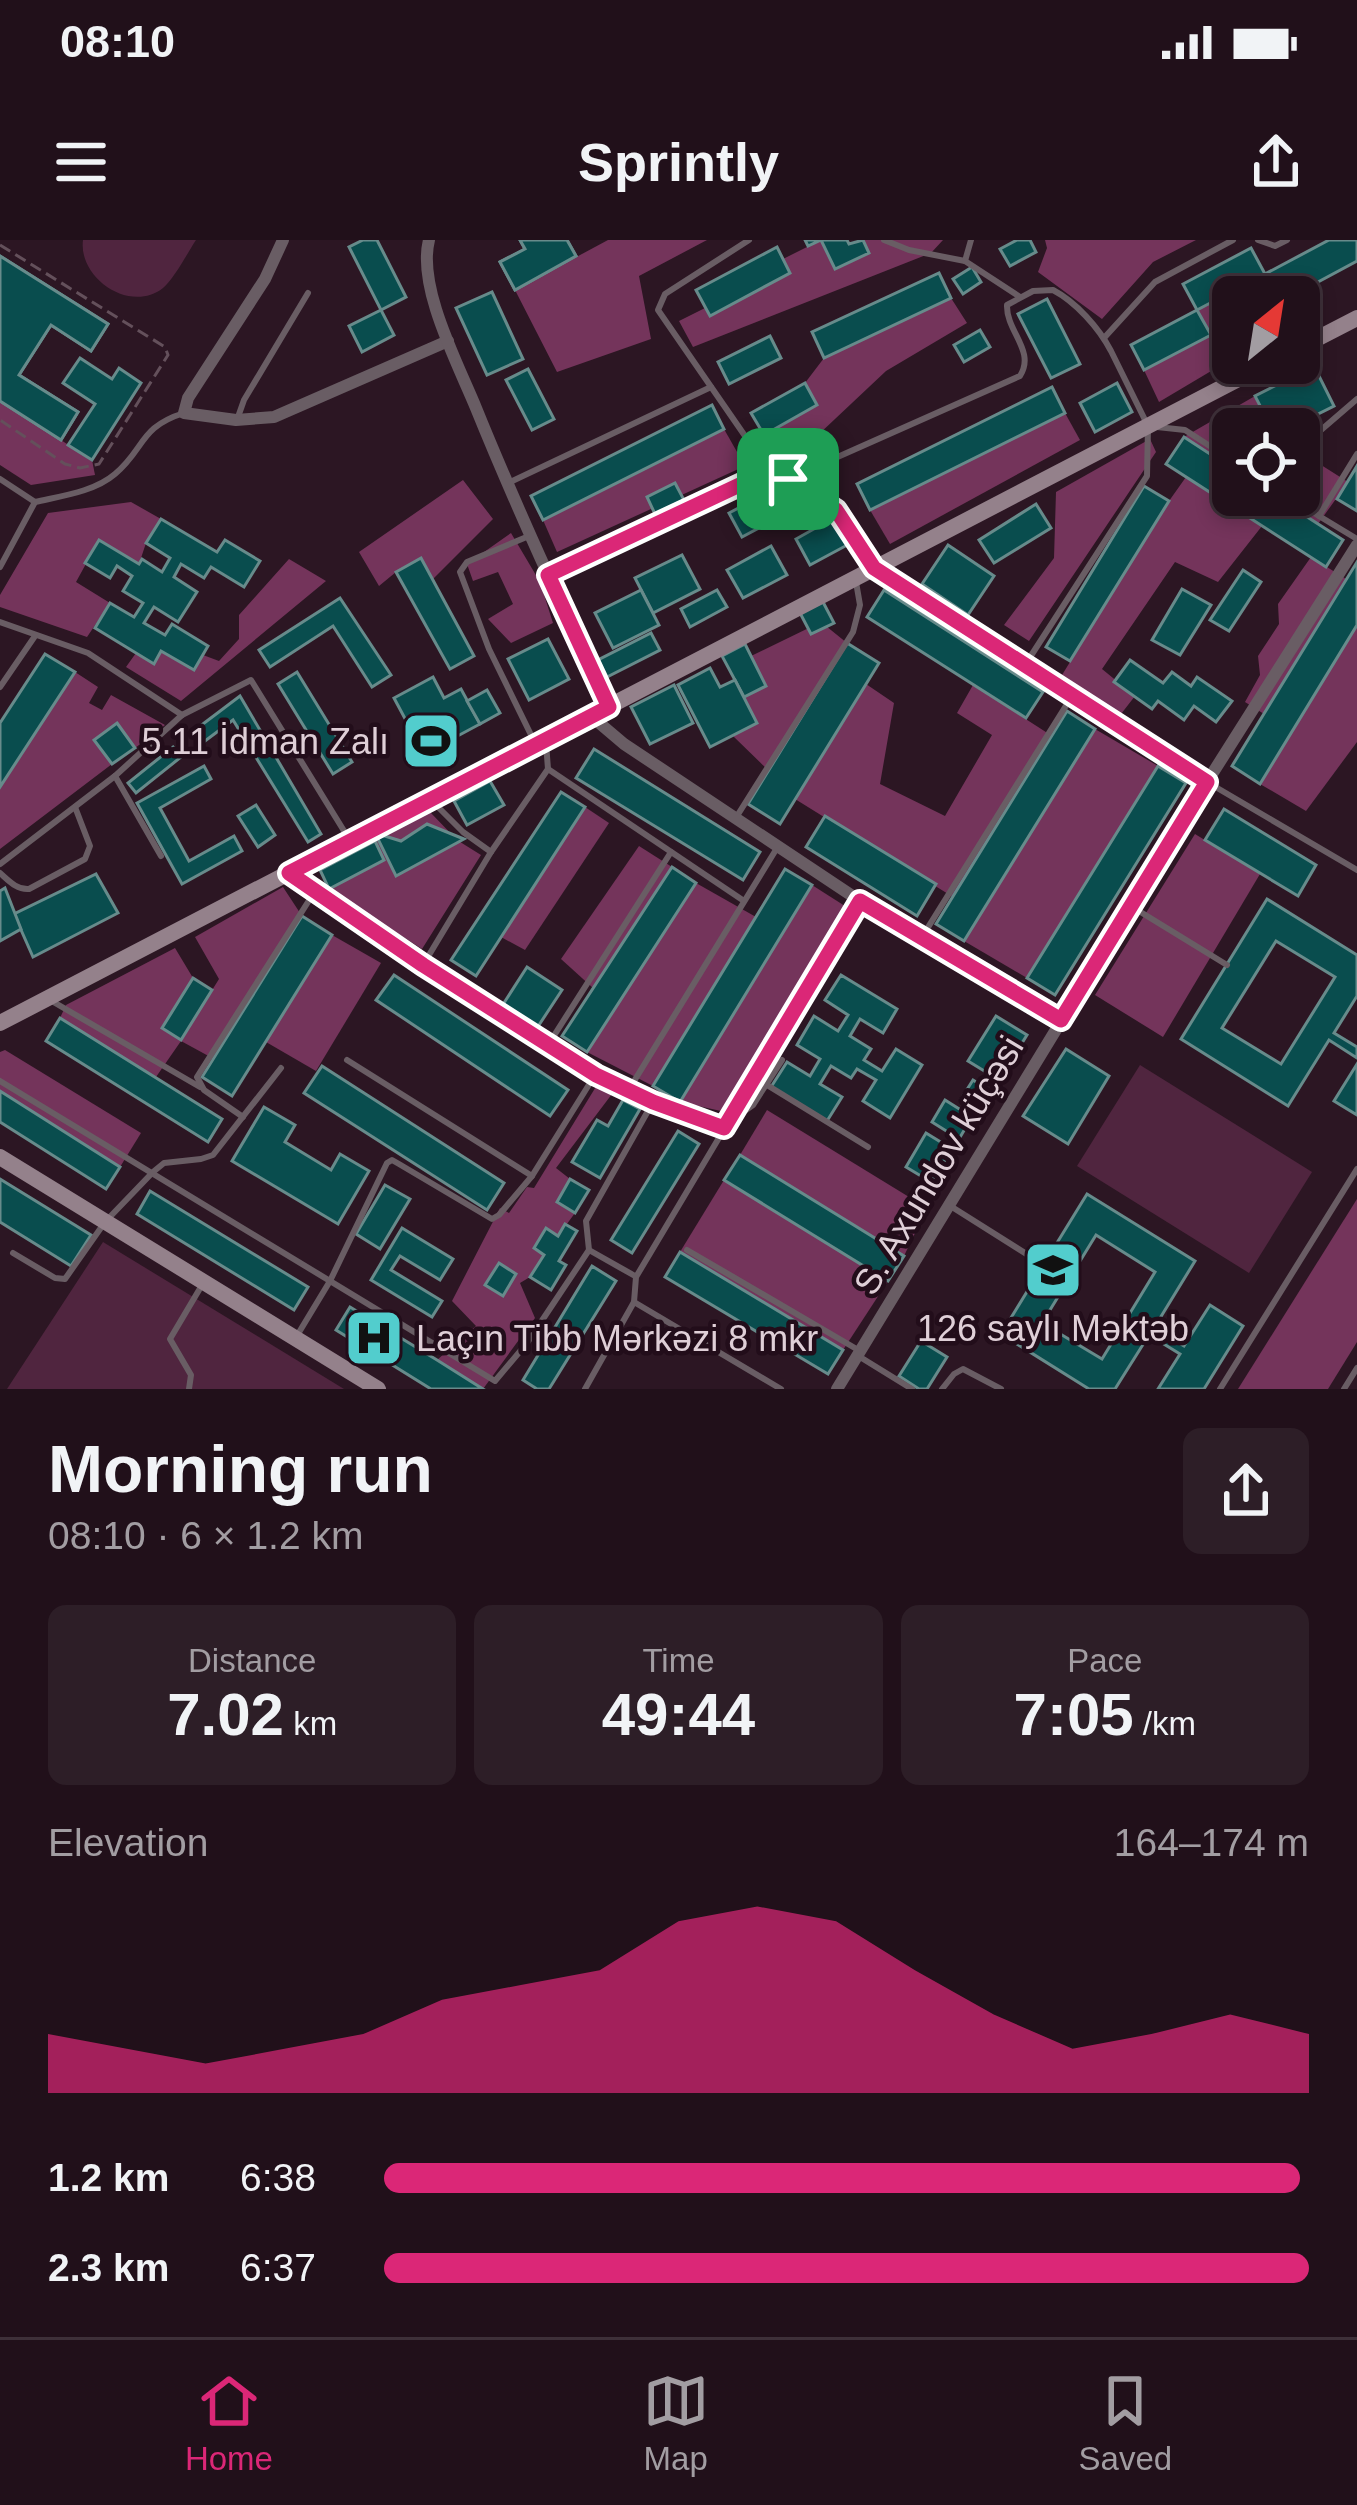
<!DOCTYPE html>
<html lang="en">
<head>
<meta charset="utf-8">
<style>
	body { margin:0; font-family:Arial,sans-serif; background:#2d1e27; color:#f1f3f6; height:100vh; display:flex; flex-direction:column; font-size:45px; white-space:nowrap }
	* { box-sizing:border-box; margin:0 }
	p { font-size:39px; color:#a29da2 }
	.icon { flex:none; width:66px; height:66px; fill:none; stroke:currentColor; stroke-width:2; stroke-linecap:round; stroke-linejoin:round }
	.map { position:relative; height:1149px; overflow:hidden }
	.sheet { display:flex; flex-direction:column; background:#21101a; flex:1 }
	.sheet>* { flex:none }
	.needle { width:78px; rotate:30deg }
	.buttons { position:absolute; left:1212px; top:36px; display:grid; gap:24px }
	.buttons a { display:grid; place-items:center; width:108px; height:108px; border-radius:18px; background:#21101a; box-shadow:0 6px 18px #0003,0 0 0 3px #3e3039; font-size:60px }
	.pin { position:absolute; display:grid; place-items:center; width:102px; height:102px; color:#fff; margin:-51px; border-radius:24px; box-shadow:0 6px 18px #0006 }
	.round { display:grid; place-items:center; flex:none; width:126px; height:126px; border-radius:18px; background:#2d1e27 }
	.headline { display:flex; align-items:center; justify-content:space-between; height:204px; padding:0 48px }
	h1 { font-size:66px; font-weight:600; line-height:90px }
	.stats { display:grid; grid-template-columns:repeat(3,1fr); gap:18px; height:204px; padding:12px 48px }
	.stats div { display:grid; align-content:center; border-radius:18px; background:#2d1e27; text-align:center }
	.stats b { font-size:60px; font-weight:600 }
	.stats small { font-size:33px; font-weight:400 }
	.stats p { font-size:33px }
	.chart { height:336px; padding:24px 48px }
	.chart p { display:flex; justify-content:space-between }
	.chart svg { width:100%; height:216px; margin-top:12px; fill:#db2777; opacity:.7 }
	ul { padding:0 48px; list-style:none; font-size:39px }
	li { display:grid; grid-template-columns:192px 144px 1fr; align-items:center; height:90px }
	li i { height:30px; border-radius:15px; background:#db2777 }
	.status { display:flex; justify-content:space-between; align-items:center; height:84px; padding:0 60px; background:#21101a; direction:ltr }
	.status svg { height:33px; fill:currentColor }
	header { display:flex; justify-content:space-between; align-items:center; height:156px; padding:0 48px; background:#21101a; font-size:54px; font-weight:600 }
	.dock { display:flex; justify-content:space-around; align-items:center; height:168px; border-top:3px solid #3e3039; background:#21101a; font-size:33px; color:#a29da2 }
	.dock a { display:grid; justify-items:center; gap:6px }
	.dock .active { color:#db2777 }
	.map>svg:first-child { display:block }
	.green { fill:#50253f }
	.forest { fill:#74345b }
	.building { fill:#094d4e; stroke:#678b8b; stroke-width:3; fill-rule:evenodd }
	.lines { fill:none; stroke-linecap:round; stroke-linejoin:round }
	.path { stroke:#64505b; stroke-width:3; stroke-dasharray:12 6; stroke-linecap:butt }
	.lane { stroke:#695d64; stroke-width:6 }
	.street { stroke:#695d64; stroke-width:12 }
	.secondary { stroke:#94818b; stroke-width:16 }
	.route-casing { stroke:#fff; stroke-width:24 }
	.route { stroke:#db2777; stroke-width:15 }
	.labels { text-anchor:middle; stroke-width:9; stroke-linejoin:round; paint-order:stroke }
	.poi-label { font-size:36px; fill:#dfcfd7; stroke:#220d1a; text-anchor:end }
	.street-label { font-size:36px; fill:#dfcfd7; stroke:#220d1a }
</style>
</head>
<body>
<div class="status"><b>08:10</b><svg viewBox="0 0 49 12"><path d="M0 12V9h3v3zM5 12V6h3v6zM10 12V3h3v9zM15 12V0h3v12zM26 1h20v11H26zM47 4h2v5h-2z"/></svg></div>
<header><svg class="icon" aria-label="menu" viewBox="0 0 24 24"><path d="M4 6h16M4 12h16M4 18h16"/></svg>Sprintly<svg class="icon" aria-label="share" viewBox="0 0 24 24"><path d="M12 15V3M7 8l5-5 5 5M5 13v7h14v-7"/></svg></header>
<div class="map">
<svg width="1357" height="1149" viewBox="0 0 1357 1149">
	<rect width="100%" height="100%" fill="#2c1623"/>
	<g class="green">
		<path d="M83 0H196C188 12 174 39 163 48 130 74 78 38 83 0Z"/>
		<path d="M1140 825 1312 932 1249 1033 1077 926Z"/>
		<path d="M103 1002 344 1149H7Z"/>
	</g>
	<g class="forest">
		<path d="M608 0H707L639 36 651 99 557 132 515 50Z"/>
		<path d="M821 0 836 29 868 14 863 0H943L931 13 693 107 679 81 705 68 710 75 789 33 783 19Z"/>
		<path d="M1045 0H1196L1153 22 1102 79 1038 32 1047 8Z"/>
		<path d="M1224 56 1233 72V118L1159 162 1144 130 1210 95 1197 70Z"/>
		<path d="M951 58 967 83 886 131 818 195 817 206 796 217 780 219 764 195 817 165 805 143 824 118Z"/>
		<path d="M1255 156 1272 189H1233V229L1184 197Z"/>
		<path d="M0 161 92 220 95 235 31 245 0 225Z"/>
		<path d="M1065 173 1080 200 890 304 870 270Z"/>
		<path d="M724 189 745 226 557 312 543 280Z"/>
		<path d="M1150 199 1156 212 1029 401 1004 385 1054 318 1056 252Z"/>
		<path d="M1299 211 1348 242 1318 284 1273 255H1299Z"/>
		<path d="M1186 237 1262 286 1218 342 1175 322 1102 429 1135 456 1121 474 1062 435 1169 261Z"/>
		<path d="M463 240 493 279 432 340 420 319 396 332 379 346 359 312Z"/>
		<path d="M131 262 161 279 146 303 139 324 99 300 76 342 110 363 87 397 0 367V355L48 273Z"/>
		<path d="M511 293 540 342 553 383 511 403 488 379 513 364 498 332 473 341 467 324Z"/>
		<path d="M1311 317 1346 339 1264 474 1245 462 1260 435 1258 416 1279 384 1278 364Z"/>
		<path d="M289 319 326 341 181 461 126 427 136 413 153 423 161 411 193 430 203 415 219 421 239 399V375Z"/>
		<path d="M821 382 847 403 769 531 733 496 757 483 744 457 766 445 751 416Z"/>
		<path d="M1357 385V502L1306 571 1260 544Z"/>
		<path d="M75 432 98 447 89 463 102 470 111 455 165 485 135 508 117 483 95 499 112 524 0 609V547Z"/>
		<path d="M866 444 894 463 880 544 945 576 992 495 957 473 973 445 1052 496 953 657 795 559Z"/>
		<path d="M1095 489 1158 526 1027 738 964 701Z"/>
		<path d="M585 567 609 583 525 710 501 697Z"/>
		<path d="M430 572 457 600 481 615 422 709 329 649 384 620 375 601Z"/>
		<path d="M1195 594 1260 634 1163 797 1095 755Z"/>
		<path d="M639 606 672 627 593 748 561 719Z"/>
		<path d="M696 643 756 677 653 846 587 812Z"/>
		<path d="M812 645 848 668 721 871 680 862Z"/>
		<path d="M283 647 302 676 214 819 181 801 156 837 60 778 66 765 175 708 193 738 162 788 181 800 219 739 195 697Z"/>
		<path d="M332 695 381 723 316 831 266 802Z"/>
		<path d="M5 810 141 893 120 927 0 851V812Z"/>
		<path d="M597 845 612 854 556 928 570 939 557 962 575 973 558 996 546 989 534 1008 544 1015 530 1037 520 1043 535 1078 483 1149 437 1120 476 1086 452 1061 500 968 509 973 527 947 534 948Z"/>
		<path d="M767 870 927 968 904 1016 740 915Z"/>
		<path d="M724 940 888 1041 843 1110 680 1012Z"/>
		<path d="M1357 959V1102L1328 1149H1238Z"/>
	</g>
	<g class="building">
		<path d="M363 0H377L406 57 381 70 349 7Z"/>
		<path d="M520 0H567L576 16 515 50 500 22 525 9Z"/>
		<path d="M520 0H567L576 16 515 50 500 22 525 9Z"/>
		<path d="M805 0H847L849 4 863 0 869 13 835 29 821 0 808 6Z"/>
		<path d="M1017 0H1030L1036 12 1010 26 1000 9Z"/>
		<path d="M1329 0H1357V21L1290 57H1277L1265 34Z"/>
		<path d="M777 7 790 33 710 76 696 50Z"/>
		<path d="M1251 8 1265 34 1197 70 1183 44Z"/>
		<path d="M0 16 108 84 91 111 51 85 19 135 78 172 61 200 0 161V112L24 75 0 60Z"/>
		<path d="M0 16 108 84 91 111 51 85 19 135 78 172 61 200 0 161Z"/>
		<path d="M972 27 981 42 963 54 953 39Z"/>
		<path d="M939 33 951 58 824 118 812 92Z"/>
		<path d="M492 52 523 119 487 135 456 68Z"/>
		<path d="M1047 59 1080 124 1051 138 1018 74Z"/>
		<path d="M381 70 394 95 362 112 349 86Z"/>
		<path d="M1197 70 1211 95 1144 130 1131 105Z"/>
		<path d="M980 90 990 107 964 122 954 105Z"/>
		<path d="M770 96 781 118 729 144 718 122Z"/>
		<path d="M80 118 112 139 119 128 141 143 92 220 68 205 95 164 63 143Z"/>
		<path d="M1314 126 1334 166 1288 189H1272L1255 156Z"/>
		<path d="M528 129 554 179 532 190 506 140Z"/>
		<path d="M805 143 817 165 764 195 751 173Z"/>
		<path d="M1117 143 1132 172 1095 192 1080 163Z"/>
		<path d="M1052 147 1065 173 870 270 857 244Z"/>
		<path d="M712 165 724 189 543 280 531 256Z"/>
		<path d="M1184 197 1233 229V255H1273L1343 300 1326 327 1166 224Z"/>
		<path d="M1357 226V271L1337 259Z"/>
		<path d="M675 243 684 260 655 274 647 257Z"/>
		<path d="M1144 246 1169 261 1070 421 1046 407Z"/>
		<path d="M773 250 785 274 742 297 729 273Z"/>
		<path d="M1036 264 1051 288 994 323 979 300Z"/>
		<path d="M837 276 851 303 810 325 796 299Z"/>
		<path d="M161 279 217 312 225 300 260 321 244 347 211 327 204 338 181 324 174 337 197 352 178 382 154 367 144 383 165 395 172 384 208 406 194 430 161 411 154 424 95 388 110 363 134 377 143 363 123 351 132 336 117 326 110 338 85 323 99 300 139 324 142 319 162 332 170 318 146 303Z"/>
		<path d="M948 305 994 336 968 375 922 344Z"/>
		<path d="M771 306 787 335 743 358 727 330Z"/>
		<path d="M682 315 700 349 653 373 635 338Z"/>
		<path d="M421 318 474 416 450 429 396 332Z"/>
		<path d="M1357 322V385L1260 544 1232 526Z"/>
		<path d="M1243 330 1261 342 1229 391 1210 380Z"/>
		<path d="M1182 349 1211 365 1180 415 1152 400Z"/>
		<path d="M641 350 659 385 613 408 595 373Z"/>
		<path d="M717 350 727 367 690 387 681 369Z"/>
		<path d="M884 350 1043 452 1026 478 867 377Z"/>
		<path d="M340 358 391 435 372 447 333 386 270 427 259 410Z"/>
		<path d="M823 362 834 383 811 394 800 373Z"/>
		<path d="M651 393 660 410 607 437 598 420Z"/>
		<path d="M548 399 569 439 529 460 508 419Z"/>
		<path d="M847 403 879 423 780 584 748 564Z"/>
		<path d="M745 404 766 446 744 457 722 416Z"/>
		<path d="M45 414 75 432 0 547V483Z"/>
		<path d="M1130 420 1163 443 1172 432 1191 446 1197 437 1232 461 1216 482 1194 466 1184 480 1158 461 1152 469 1114 442Z"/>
		<path d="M710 428 720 447 735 440 757 483 710 507 678 445Z"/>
		<path d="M297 432 352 522 333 534 278 444Z"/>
		<path d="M433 437 444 458 461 449 480 484 424 514 394 458Z"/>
		<path d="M674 445 693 483 650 504 631 467Z"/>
		<path d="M487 450 500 473 480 484 467 461Z"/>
		<path d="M240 456 321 594 308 602 233 480 201 504 191 493Z"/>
		<path d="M1067 471 1095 489 964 701 936 684Z"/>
		<path d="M117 483 135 508 112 524 94 500Z"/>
		<path d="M173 507 181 517 136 553 128 543Z"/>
		<path d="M594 509 760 612 743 640 576 538Z"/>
		<path d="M204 526 211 539 160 568 189 621 234 596 242 611 182 644 137 563Z"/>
		<path d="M1158 526 1186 543 1055 755 1027 738Z"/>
		<path d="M490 541 504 565 467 585 454 561Z"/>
		<path d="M561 552 585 567 476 736 451 720Z"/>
		<path d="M256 565 275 595 258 607 238 576Z"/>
		<path d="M1224 569 1316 625 1298 656 1205 600Z"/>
		<path d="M825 576 936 644 917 676 806 607Z"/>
		<path d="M427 584 464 599 396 636 375 593 401 601Z"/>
		<path d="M375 601 384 620 329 649 320 630Z"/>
		<path d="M672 627 696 643 587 812 562 796Z"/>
		<path d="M785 629 812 645 680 862 653 846Z"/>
		<path d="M96 634 118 673 33 717 14 674Z"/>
		<path d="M5 648 21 689 0 701V651Z"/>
		<path d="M1267 659 1357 715V756L1334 793 1357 807V818L1329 800 1288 866 1181 799ZM1276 701 1335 737 1281 824 1222 788Z"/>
		<path d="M302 676 332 695 232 856 202 837Z"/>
		<path d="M527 727 562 750 537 788 502 766Z"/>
		<path d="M394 735 568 850 550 876 376 760Z"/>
		<path d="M841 735 897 769 883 793 860 779 850 796 871 809 864 820 882 831 896 809 922 825 890 878 863 861 876 840 857 829 851 838 831 826 820 844 842 857 827 881 771 847 787 822 810 836 820 819 797 805 814 776 838 791 848 775 825 760Z"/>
		<path d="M193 738 212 750 181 800 162 788Z"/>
		<path d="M996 776 1027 795 999 840 968 821Z"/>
		<path d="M60 778 222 879 208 902 46 801Z"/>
		<path d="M1066 809 1109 836 1068 904 1023 876Z"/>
		<path d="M1357 824V875L1334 861Z"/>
		<path d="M322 826 504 943 487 970 304 853Z"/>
		<path d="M973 840 993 853 982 871 961 859Z"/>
		<path d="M0 851 120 927 106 949 0 882Z"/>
		<path d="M623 860 640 869 600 938 572 922 597 880 608 886Z"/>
		<path d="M945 860 972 877 959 899 932 882Z"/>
		<path d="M264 867 295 885 285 902 331 930 340 914 369 931 338 984 232 921Z"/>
		<path d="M678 891 699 904 632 1013 611 1000Z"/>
		<path d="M926 893 952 909 931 942 906 927Z"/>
		<path d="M740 915 904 1016 888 1041 724 940Z"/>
		<path d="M0 939 91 995 71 1026 0 982Z"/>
		<path d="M570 939 589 950 575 973 557 962Z"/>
		<path d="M385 945 410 959 380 1009 356 994Z"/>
		<path d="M150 951 308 1047 294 1070 137 974Z"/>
		<path d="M1087 954 1195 1021 1154 1088 1184 1106 1210 1065 1243 1086 1204 1149H1158L1180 1114 1149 1095 1115 1149H1089L1001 1094ZM1096 995 1155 1032 1102 1119 1042 1083Z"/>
		<path d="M565 984 577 991 559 1021 566 1025 551 1050 530 1037 544 1015 534 1008 546 988 558 996Z"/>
		<path d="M402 988 453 1019 440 1040 400 1016 391 1030 442 1061 432 1077 371 1040Z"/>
		<path d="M680 1012 843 1110 828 1134 665 1037Z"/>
		<path d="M499 1023 516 1034 503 1056 485 1045Z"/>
		<path d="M592 1026 616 1041 549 1149H537L523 1140Z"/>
		<path d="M350 1067 437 1120 483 1149H431L336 1090Z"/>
		<path d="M921 1101 947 1117 927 1149H919L899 1136Z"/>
	</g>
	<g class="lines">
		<path class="path" d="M0 5 165 107 168 115 99 224 80 228 65 224 0 180"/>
		<g class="lane">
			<path d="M749 0 665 54 658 70 754 209 788 239 836 270 874 328 1207 542 1357 630"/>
			<path d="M884 0 909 10 965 21 1020 57"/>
			<path d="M1258 0 1275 6 1287 0"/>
			<path d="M965 21 971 0"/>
			<path d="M1104 98 1155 42 1233 0"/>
			<path d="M238 177 244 160 308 53"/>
			<path d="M1157 187 1185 190 1233 221"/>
			<path d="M1299 209 1357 159"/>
			<path d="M1357 214 1319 276 1357 299"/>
			<path d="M0 239 35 262"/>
			<path d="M508 243 711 147"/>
			<path d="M1286 255 1319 276"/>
			<path d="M529 296 467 322 460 332 489 409 534 501"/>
			<path d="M0 327 35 262C61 256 94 252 115 234 145 209 139 187 184 173"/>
			<path d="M551 333 748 241 788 239 1020 136C1036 111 1006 91 1007 65L1033 51 1053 50C1076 62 1099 88 1111 111L1148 186 1147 236 1025 425"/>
			<path d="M0 382 88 413 182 475"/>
			<path d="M0 447 35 396"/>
			<path d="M546 503 548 529 491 612 423 725 595 835 653 862 725 888"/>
			<path d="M548 529 744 661"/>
			<path d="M115 536 161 616"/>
			<path d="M433 562 463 592 491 612"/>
			<path d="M737 576 853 392 860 365 856 342"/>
			<path d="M0 624 115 536 182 475 251 440 349 599"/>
			<path d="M0 633C9 641 17 650 29 649L85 619 90 606 75 567"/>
			<path d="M292 635 423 725"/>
			<path d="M1134 668 1227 725"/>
			<path d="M922 697 1072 456"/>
			<path d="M50 760 200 847"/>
			<path d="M548 805 671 612"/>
			<path d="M347 820 532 936 595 835"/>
			<path d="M0 841 495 1141 527 1103 589 1010"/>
			<path d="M767 845 868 907"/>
			<path d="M628 851 777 608"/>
			<path d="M736 868 746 870 753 865 782 820"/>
			<path d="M243 877 204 850 197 837 315 651"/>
			<path d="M952 967 1044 1025"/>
			<path d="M687 1010 860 1111"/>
			<path d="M13 1013 55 1038 65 1039 105 982 153 932 164 923 201 919 213 915 281 828"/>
			<path d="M635 1036 589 1010 586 981 653 862"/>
			<path d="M634 1062 781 1149"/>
			<path d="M298 1094 330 1041 387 923 392 920 399 924 492 979 499 975 532 936"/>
			<path d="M860 1117 912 1149"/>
			<path d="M189 1149 191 1135 170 1099 202 1045"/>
			<path d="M585 1149 634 1062 636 1037 859 663"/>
			<path d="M942 1149 954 1134 963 1129 1001 1149"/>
			<path d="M1220 1149 1357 929"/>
			<path d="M1344 1149 1357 1128"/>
		</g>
		<g class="street">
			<path d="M283 0 265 39 188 158 184 173 236 180 274 177 448 101"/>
			<path d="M429 0C417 47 458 124 476 168 517 269 563 368 609 467"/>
			<path d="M591 476 624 504 860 661 1061 780"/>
			<path d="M837 1149 1207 542 1357 305"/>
		</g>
		<g class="secondary">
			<path d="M1299 108 1357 78"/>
			<path d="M0 783 1269 123"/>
			<path d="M0 917 378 1149"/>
		</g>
	</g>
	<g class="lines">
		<defs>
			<path id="route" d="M788 239 836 270 874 328 1207 542 1061 780 860 661 724 888 653 862 596 835 423 725 289 633 609 467 548 335 748 241Z"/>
		</defs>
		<use href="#route" class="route-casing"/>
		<use href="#route" class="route"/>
	</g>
	<defs>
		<symbol id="stadium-square" viewBox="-11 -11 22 22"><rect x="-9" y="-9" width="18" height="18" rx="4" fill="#52cdcd" stroke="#220d1a"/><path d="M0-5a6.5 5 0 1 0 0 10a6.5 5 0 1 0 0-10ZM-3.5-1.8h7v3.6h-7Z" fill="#111"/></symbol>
		<symbol id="school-square" viewBox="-11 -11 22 22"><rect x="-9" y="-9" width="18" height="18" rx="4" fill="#52cdcd" stroke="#220d1a"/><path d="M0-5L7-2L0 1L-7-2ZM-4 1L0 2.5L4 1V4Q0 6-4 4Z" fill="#111"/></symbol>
		<symbol id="hospital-square" viewBox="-11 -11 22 22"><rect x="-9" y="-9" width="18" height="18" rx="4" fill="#52cdcd" stroke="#220d1a"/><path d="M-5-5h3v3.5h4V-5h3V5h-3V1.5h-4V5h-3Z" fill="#111"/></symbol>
	</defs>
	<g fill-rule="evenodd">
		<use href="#stadium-square" x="398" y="468" width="66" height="66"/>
		<use href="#school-square" x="1020" y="997" width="66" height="66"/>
		<use href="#hospital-square" x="341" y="1065" width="66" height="66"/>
	</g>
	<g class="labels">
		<g class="poi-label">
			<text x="389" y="514">5.11 İdman Zalı</text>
			<text x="1053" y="1101" text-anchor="middle">126 saylı Məktəb</text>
			<text x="416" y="1111" text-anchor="start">Laçın Tibb Mərkəzi 8 mkr</text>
		</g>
		<g class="street-label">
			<text transform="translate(938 925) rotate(-59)" y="13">S. Axundov küçəsi</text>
		</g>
	</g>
</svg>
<div class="buttons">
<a><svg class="needle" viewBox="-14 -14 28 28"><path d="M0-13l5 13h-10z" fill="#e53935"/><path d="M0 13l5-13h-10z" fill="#a29da2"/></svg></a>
<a><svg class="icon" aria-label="locate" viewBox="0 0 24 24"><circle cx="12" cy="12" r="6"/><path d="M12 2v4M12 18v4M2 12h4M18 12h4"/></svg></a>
</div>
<div class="pin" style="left:788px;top:239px;background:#1e9e55"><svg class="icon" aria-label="arrive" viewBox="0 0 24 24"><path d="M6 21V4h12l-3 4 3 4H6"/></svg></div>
</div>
<section class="sheet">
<div class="headline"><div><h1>Morning run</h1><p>08:10 · 6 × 1.2 km</p></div><a class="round"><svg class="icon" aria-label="share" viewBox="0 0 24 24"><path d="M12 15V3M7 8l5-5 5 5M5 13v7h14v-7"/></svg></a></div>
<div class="stats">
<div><p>Distance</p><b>7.02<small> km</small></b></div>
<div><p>Time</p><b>49:44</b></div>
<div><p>Pace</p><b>7:05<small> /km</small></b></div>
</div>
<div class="chart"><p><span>Elevation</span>164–174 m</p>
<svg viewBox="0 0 160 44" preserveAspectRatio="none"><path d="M0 44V32L10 35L20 38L30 35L40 32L50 25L60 22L70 19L80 9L90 6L100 9L110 19L120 28L130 35L140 32L150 28L160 32V44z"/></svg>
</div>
<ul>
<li><b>1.2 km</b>6:38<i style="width:99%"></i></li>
<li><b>2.3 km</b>6:37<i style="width:100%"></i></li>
</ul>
</section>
<nav class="dock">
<a class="active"><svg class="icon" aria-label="home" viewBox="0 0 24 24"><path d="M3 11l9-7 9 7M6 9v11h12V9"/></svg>Home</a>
<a><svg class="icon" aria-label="map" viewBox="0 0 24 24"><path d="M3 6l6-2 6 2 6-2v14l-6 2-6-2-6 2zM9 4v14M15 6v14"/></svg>Map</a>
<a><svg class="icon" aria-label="saved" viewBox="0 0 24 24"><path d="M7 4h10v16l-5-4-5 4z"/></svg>Saved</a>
</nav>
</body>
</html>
